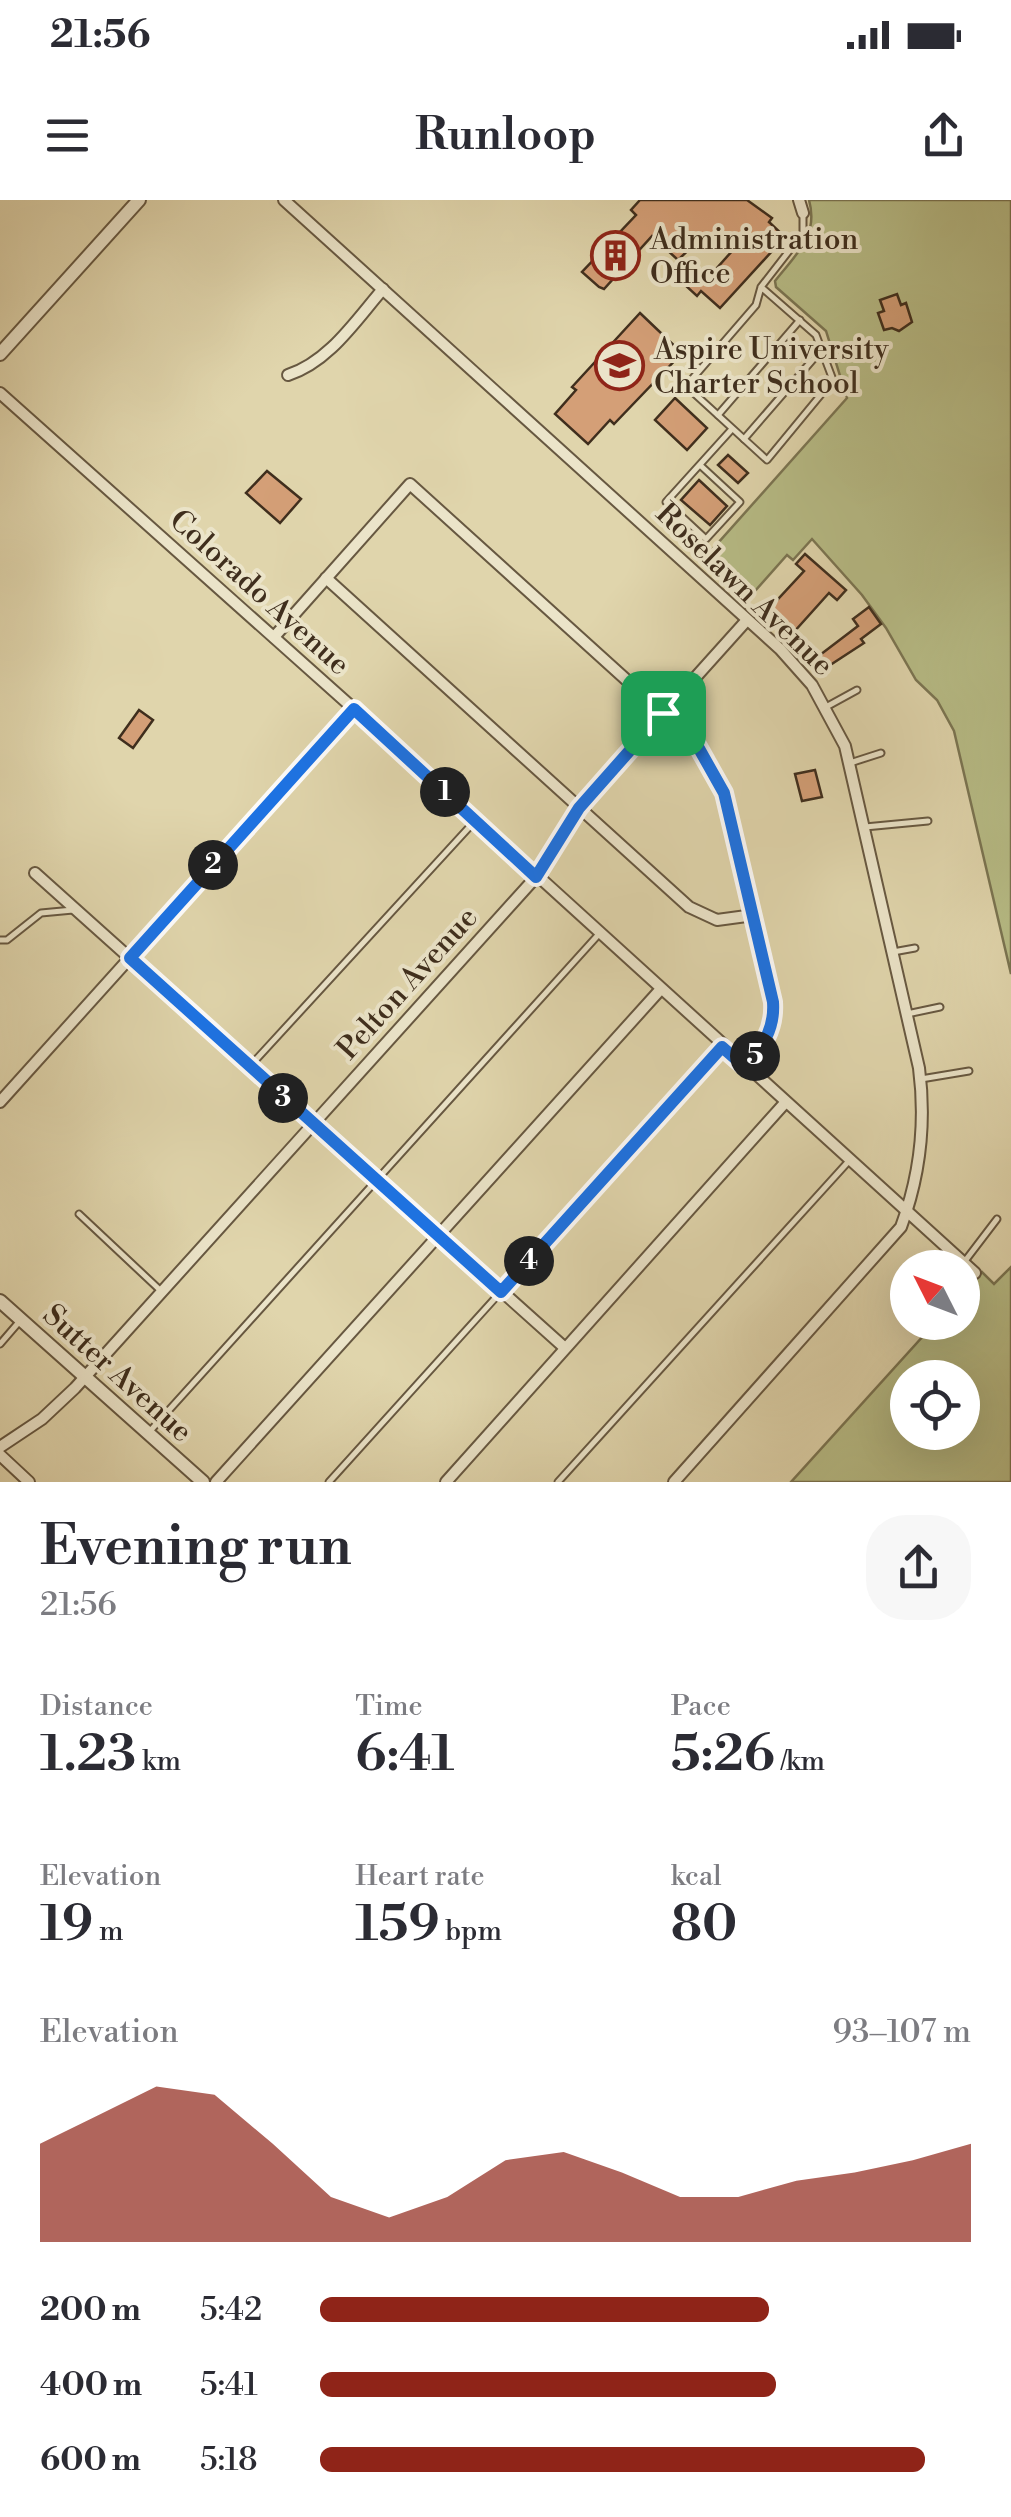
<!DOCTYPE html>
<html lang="en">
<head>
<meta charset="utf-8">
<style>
	body { margin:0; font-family:"Libre Bodoni",serif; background:#f7f7f7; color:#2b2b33; height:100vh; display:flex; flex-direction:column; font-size:38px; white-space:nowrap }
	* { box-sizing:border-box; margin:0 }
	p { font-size:32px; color:#7c7c81 }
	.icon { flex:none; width:55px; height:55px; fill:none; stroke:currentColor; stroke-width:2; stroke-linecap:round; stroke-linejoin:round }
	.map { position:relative; height:1282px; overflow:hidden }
	.sheet { display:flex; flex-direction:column; background:#fff; flex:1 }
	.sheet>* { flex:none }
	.needle { width:65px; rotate:312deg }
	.fabs { position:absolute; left:890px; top:1050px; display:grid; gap:20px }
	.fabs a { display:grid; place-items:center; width:90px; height:90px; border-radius:50%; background:#fff; box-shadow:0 10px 40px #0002; font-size:50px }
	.pin { position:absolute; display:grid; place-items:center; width:85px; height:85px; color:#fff; margin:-42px; border-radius:20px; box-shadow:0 5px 15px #0006 }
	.km { position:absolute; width:50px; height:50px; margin:-25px; border-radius:50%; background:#222; color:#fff; font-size:28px; line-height:50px; text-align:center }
	.round { display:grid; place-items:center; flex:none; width:105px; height:105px; border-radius:40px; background:#f7f7f7 }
	.head { display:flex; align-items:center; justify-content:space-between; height:170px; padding:0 40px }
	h1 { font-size:55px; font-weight:600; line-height:75px }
	.figures { display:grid; grid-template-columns:repeat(3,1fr); gap:15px; height:170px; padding:10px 40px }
	.figures div { display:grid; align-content:center }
	.figures b { font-size:50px; font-weight:600 }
	.figures small { font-size:28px; font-weight:400 }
	.figures p { font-size:28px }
	.chart { height:280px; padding:20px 40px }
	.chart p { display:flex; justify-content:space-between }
	.chart svg { width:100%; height:180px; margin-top:10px; fill:#8f2418; opacity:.7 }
	ul { padding:0 40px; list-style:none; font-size:32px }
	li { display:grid; grid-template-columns:160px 120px 1fr; align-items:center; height:75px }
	li i { height:25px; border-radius:12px; background:#8f2418 }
	.status { display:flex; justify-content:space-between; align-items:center; height:70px; padding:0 50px; background:#fff; direction:ltr }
	.status svg { height:28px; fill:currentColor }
	header { display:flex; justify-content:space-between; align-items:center; height:130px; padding:0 40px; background:#fff; font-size:45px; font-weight:600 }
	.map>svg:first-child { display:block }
	.green { fill:#b7bc86; stroke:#7b7552; stroke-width:2.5; fill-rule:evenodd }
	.building { fill:#d49f77; stroke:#3f2e1d; stroke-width:2.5 }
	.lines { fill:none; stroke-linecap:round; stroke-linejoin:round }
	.service-casing { stroke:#675841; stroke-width:9 }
	.minor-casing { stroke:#675841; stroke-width:14 }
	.tertiary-casing { stroke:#675841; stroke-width:16 }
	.service { stroke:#ebe4c9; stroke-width:5 }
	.minor { stroke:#ebe4c9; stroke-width:10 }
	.tertiary { stroke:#ebe4c9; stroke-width:12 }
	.route-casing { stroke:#fff; stroke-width:20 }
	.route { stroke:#1a73e8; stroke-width:12 }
	.labels { text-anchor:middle; stroke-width:8; stroke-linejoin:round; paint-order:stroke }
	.poi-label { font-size:30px; fill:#3f2e1d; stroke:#ebe4c9; text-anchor:start }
	.street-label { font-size:30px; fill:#3f2e1d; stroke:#ebe4c9 }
</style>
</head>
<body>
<div class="status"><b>21:56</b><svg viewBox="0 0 49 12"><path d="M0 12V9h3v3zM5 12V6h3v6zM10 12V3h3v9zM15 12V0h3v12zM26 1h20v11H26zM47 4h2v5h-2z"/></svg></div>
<header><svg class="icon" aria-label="menu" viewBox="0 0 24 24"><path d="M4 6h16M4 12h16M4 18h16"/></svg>Runloop<svg class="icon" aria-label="share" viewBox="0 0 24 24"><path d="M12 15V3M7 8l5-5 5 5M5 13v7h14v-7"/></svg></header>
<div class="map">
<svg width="1011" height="1282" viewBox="0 0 1011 1282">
	<rect width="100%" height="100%" fill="#e0d5ac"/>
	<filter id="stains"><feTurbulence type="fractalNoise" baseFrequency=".002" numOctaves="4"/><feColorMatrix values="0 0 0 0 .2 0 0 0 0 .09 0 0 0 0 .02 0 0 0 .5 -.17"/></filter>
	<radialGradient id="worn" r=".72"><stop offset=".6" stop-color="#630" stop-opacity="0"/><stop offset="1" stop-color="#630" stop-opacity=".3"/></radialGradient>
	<g class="green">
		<path d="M809 0H1011V774L954 531 937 500 916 480 886 428 862 395 812 339 793 360 787 355 747 400 702 361 847 198 826 131 776 87 775 81C796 54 819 36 809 0Z"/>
		<path d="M1011 1067V1282H791L935 1123 962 1122 963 1093 982 1072 994 1084ZM908 1178H962V1232H908Z"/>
	</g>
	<g class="building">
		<path d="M640 0H747L772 18 769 22 785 37 720 108 701 91 697 96 685 85 698 71 707 79 733 50 720 39 713 47 701 38 678 60 652 36 604 89 599 87 582 72 636 15 631 10Z"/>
		<path d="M897 94 901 105 906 103 912 122 899 131 892 128 884 130 878 113 884 111 880 100Z"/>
		<path d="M640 113 682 153 614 224 610 220 588 244 555 214 576 190 572 187Z"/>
		<path d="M675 198 707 228 687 250 655 220Z"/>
		<path d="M728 255 748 273 738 283 718 265Z"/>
		<path d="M267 271 301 299 280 323 246 293Z"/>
		<path d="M699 280 727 306 710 325 681 300Z"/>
		<path d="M805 354 846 390 837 400 829 393 793 433 768 410 804 371 796 364Z"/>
		<path d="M869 407 881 424 861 439 864 443 824 469 816 458 858 426 853 419Z"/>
		<path d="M139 510 153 520 133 548 119 538Z"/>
		<path d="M815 570 822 597 802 601 795 574Z"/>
	</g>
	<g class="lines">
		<defs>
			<g id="service">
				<path d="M761 87 816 135 833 180 767 260 686 186 756 105 761 87 803 33V13"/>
				<path d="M718 215 800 120"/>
				<path d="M744 239 822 149"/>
				<path d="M700 265 740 302 706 339 666 302 732 229"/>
				<path d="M826 507 857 490"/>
				<path d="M850 563 881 553"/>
				<path d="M865 627 928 621"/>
				<path d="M0 740H7L41 713 73 710"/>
				<path d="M893 752 915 748"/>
				<path d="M907 814 940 807"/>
				<path d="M252 864 474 622"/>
				<path d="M921 879 969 871"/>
				<path d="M79 1014 161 1091"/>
				<path d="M965 1061 997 1019"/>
				<path d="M0 1144 19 1122"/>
				<path d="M151 1230 599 734"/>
				<path d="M329 1282 722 847"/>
				<path d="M558 1282 848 962"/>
			</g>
			<g id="minor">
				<path d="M284 0 780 449 812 485 845 546 919 868C926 922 920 976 901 1027L674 1282"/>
				<path d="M799 0 803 13"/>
				<path d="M288 175C329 162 356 120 383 89"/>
				<path d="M0 193 354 509 975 1073"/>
				<path d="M326 378 689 707 717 720 754 715"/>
				<path d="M274 437 410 284 663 513 709 561 729 609 774 815 769 835 745 867"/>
				<path d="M35 673 565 1148"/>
				<path d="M0 902 354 509"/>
				<path d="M0 1247 42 1219 75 1188 536 677 579 607 747 420"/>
				<path d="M0 1255 29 1282"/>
				<path d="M216 1282 660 790"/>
				<path d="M446 1282 784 904"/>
			</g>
			<g id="tertiary">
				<path d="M0 154 139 0"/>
				<path d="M0 1101 203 1282"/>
			</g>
		</defs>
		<use href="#service" class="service-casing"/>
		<use href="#minor" class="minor-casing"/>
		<use href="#tertiary" class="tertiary-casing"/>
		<use href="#service" class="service"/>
		<use href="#minor" class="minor"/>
		<use href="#tertiary" class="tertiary"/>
	</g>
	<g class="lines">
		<defs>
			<path id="route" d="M354 509 536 677 579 608 663 513 697 545 724 593 773 802C775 830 762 847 745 867L722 847 501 1092 130 758Z"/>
		</defs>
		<use href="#route" class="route-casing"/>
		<use href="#route" class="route"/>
	</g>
	<defs>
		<symbol id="building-ring" viewBox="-11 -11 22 22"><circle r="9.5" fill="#ebe4c9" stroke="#8f2418" stroke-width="1.5"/><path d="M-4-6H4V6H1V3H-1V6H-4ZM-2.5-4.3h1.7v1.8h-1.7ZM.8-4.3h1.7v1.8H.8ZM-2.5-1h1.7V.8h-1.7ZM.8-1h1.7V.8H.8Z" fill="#8f2418"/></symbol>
		<symbol id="school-ring" viewBox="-11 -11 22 22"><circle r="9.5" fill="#ebe4c9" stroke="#8f2418" stroke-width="1.5"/><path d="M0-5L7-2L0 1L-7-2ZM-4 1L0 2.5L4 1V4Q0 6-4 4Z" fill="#8f2418"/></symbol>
	</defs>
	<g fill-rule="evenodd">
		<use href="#building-ring" x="588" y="28" width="55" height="55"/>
		<use href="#school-ring" x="592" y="138" width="55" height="55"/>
	</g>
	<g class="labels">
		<g class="poi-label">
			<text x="650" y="49">Administration<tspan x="650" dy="34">Office</tspan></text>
			<text x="654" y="159">Aspire University<tspan x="654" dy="34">Charter School</tspan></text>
		</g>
		<g class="street-label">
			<text transform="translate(745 389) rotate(44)" y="10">Roselawn Avenue</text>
			<text transform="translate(260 392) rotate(42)" y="10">Colorado Avenue</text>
			<text transform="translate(407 783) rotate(-48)" y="10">Pelton Avenue</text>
			<text transform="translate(118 1173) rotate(42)" y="10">Sutter Avenue</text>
		</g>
	</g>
	<rect width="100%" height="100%" filter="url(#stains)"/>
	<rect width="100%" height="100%" fill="url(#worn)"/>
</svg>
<div class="fabs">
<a><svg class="needle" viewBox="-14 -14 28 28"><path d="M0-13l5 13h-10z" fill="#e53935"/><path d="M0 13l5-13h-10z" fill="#7c7c81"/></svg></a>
<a><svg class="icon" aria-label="locate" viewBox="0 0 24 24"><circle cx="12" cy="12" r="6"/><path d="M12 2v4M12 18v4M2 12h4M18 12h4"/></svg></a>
</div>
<div class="pin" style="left:663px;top:513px;background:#1e9e55"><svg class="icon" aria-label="arrive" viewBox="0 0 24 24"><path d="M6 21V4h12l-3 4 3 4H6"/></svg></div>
<b class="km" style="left:445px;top:592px">1</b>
<b class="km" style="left:213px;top:665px">2</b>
<b class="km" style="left:283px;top:898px">3</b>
<b class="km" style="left:529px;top:1061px">4</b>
<b class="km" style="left:755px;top:856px">5</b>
</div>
<section class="sheet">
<div class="head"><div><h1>Evening run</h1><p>21:56</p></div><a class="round"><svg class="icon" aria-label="share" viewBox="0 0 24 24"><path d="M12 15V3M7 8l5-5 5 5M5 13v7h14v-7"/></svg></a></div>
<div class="figures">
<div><p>Distance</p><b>1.23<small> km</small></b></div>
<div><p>Time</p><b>6:41</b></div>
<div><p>Pace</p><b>5:26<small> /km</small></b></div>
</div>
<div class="figures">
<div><p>Elevation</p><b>19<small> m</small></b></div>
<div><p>Heart rate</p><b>159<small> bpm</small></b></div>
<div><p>kcal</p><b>80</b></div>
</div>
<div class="chart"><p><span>Elevation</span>93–107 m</p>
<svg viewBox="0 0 160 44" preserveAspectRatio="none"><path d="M0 44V20L10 13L20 6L30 8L40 20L50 33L60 38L70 33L80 24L90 22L100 27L110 33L120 33L130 29L140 27L150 24L160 20V44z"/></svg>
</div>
<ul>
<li><b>200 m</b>5:42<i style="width:69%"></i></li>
<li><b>400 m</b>5:41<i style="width:70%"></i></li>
<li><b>600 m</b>5:18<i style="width:93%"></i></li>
</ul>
</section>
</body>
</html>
